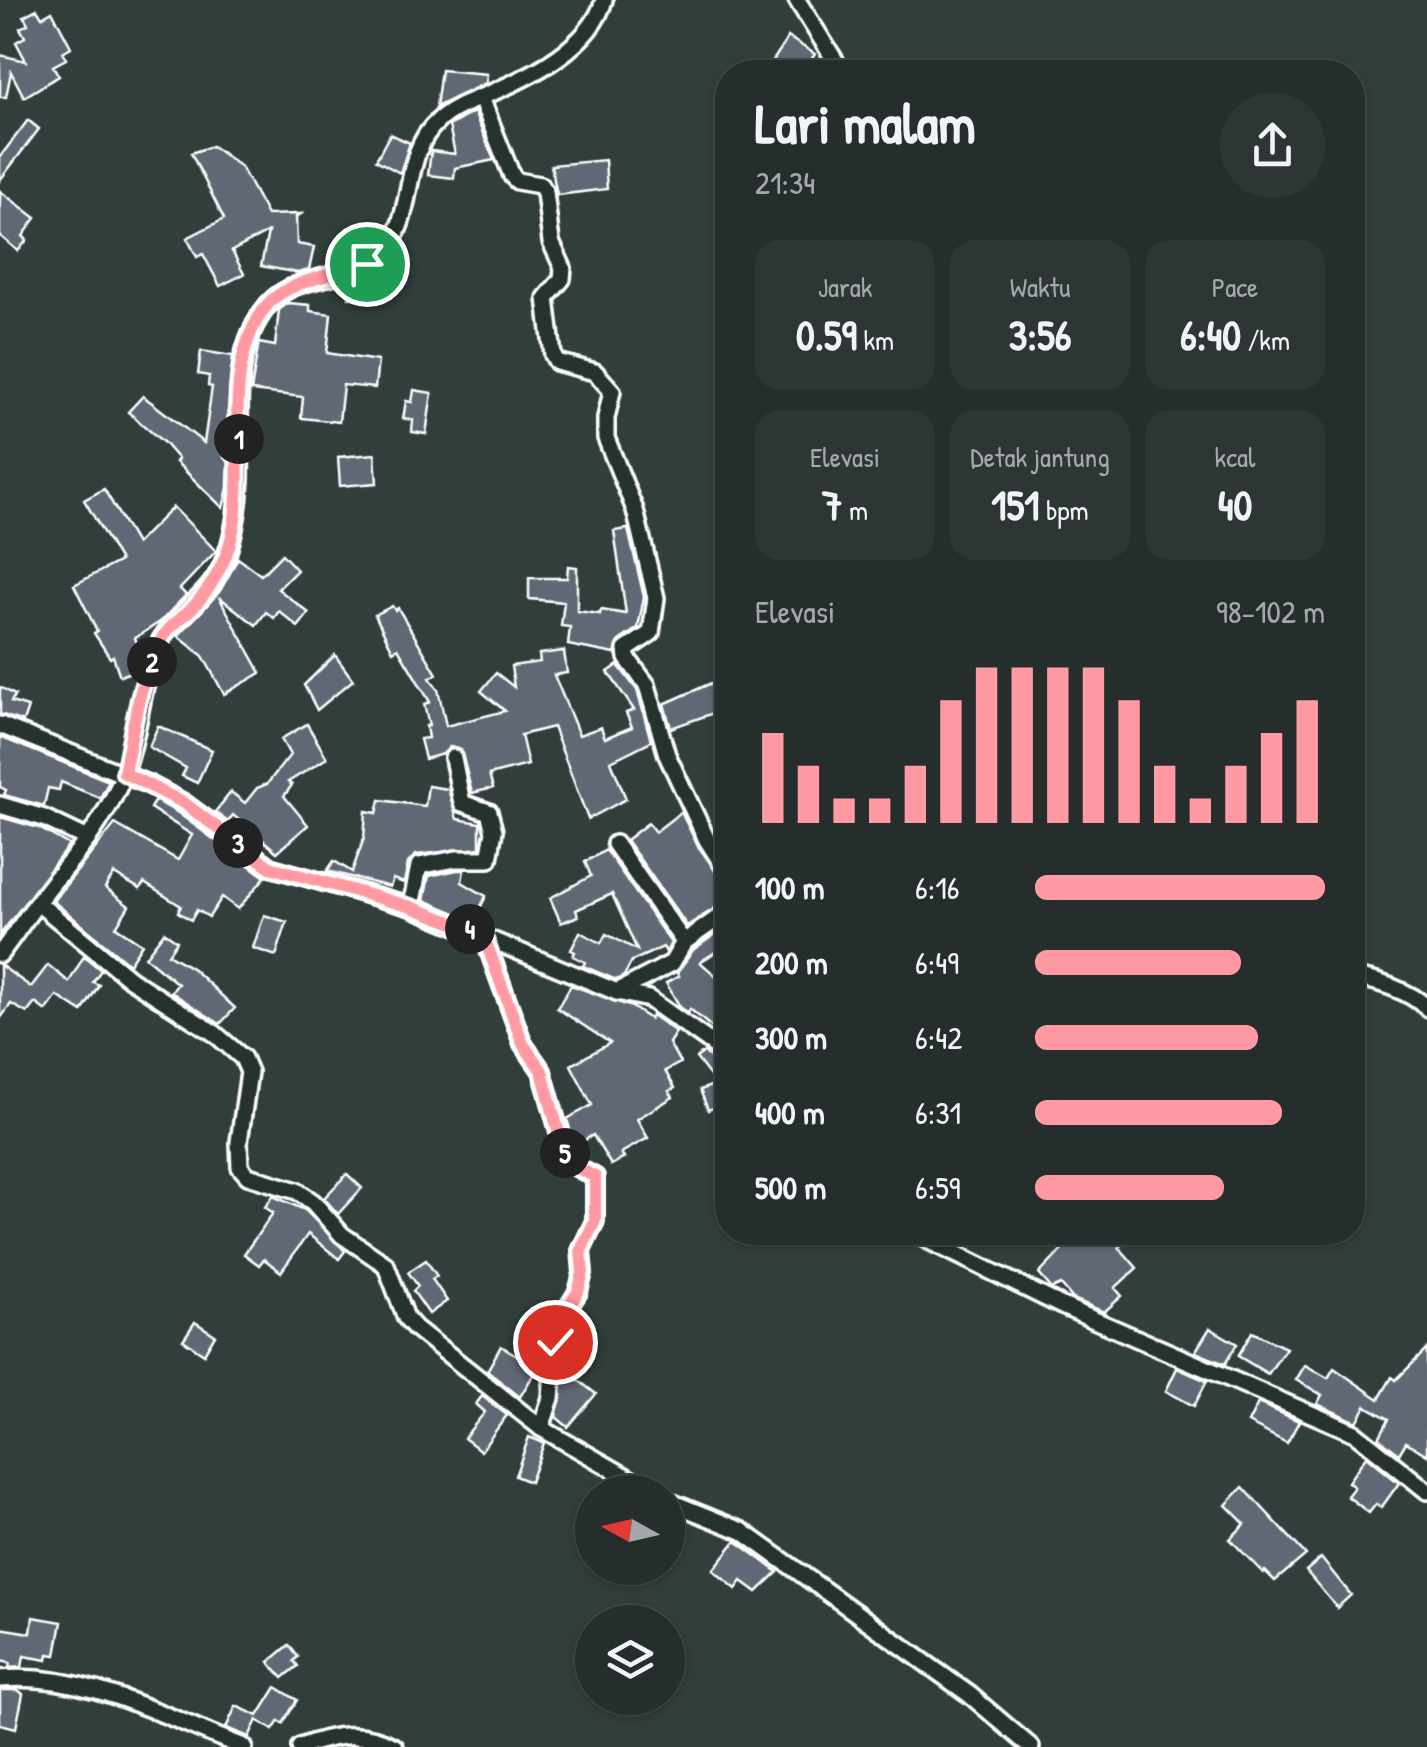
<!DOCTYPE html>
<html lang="id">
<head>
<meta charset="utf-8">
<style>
	body { margin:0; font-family:"Patrick Hand",sans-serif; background:#2e3635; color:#f1f3f6; height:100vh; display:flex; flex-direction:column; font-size:38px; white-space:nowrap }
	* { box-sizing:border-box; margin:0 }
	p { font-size:32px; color:#a4a8aa }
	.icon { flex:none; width:55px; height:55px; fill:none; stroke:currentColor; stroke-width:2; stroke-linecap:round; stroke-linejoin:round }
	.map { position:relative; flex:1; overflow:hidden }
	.side { position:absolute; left:715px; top:60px; width:650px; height:1185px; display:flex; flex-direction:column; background:#262e2d; border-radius:40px; box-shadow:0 2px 8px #0004,0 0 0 2px #424a49 }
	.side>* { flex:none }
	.needle { width:65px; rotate:278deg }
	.tools { position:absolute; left:575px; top:1475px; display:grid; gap:20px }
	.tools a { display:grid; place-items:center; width:110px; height:110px; border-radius:50%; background:#262e2d; box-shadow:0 2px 8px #0004,0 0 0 2px #424a49; font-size:50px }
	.pin { position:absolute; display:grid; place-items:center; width:85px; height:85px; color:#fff; margin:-42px; border:5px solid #fff; border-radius:50%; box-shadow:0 2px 10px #0007 }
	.km { position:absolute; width:50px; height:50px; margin:-25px; border-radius:50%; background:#222; color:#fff; font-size:28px; line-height:50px; text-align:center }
	.round { display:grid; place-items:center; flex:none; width:105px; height:105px; border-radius:52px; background:#2e3635 }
	.head { display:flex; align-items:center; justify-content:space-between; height:170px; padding:0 40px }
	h1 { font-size:55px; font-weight:700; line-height:75px }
	.figures { display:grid; grid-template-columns:repeat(3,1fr); gap:15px; height:170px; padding:10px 40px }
	.figures div { display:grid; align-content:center; border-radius:25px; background:#2e3635; text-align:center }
	.figures b { font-size:42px; font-weight:700 }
	.figures small { font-size:28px; font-weight:400 }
	.figures p { font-size:28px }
	.chart { height:280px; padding:20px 40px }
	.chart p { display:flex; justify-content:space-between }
	.chart svg { width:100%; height:180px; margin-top:10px; stroke:#ff9aa2; stroke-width:6 }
	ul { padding:0 40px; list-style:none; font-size:32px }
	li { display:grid; grid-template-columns:160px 120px 1fr; align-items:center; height:75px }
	li i { height:25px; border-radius:12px; background:#ff9aa2 }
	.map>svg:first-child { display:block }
	.building { fill:#616876; stroke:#fff; stroke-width:2.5 }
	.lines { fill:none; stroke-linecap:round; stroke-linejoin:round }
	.minor-casing { stroke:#fff; stroke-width:22 }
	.minor { stroke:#26332d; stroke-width:15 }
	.route-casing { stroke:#fff; stroke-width:20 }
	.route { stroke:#ff9aa2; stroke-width:12 }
</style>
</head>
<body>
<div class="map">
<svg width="1427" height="1747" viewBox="0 0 1427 1747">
	<rect width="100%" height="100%" fill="#323e3c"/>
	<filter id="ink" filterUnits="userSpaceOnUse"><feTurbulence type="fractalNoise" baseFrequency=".01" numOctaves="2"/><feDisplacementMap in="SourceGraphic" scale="20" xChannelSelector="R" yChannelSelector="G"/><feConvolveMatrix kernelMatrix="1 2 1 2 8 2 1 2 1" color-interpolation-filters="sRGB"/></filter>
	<g filter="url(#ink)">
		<g class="building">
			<path d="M37 9 42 17 52 11 71 47 63 52 66 59 53 66 59 76 24 97 11 72 6 97H0V55L26 61 16 42 25 37 20 28 28 24 24 16Z"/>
			<path d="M788 37 815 54 803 72 791 69 786 72H766Z"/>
			<path d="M441 70 487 74 486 83 436 107Z"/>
			<path d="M474 112 494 160 455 168 454 178 428 175 431 151 455 154 449 126Z"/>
			<path d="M28 120 39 129 0 180V157Z"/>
			<path d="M390 134 410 143 400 173 376 160Z"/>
			<path d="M212 146 241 167 267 215 301 214 296 217 297 244 314 247 309 270 298 273 261 266 268 232 232 251 244 274 220 286 203 254 197 257 187 238 224 219 191 153Z"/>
			<path d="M605 160 607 189 557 195 551 165Z"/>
			<path d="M0 191 36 218 23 236 27 240 18 251 0 236Z"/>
			<path d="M377 273 378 291H369V298H349V283Z"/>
			<path d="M288 303 310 305V311L331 314 327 353 378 361 375 388 343 385 339 422 301 418 303 397 251 391 258 347 259 343 275 346 279 310Z"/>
			<path d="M201 351 233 356 224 458 229 462 228 488 223 508 176 462 178 459 164 443 128 412 143 396 204 443 212 387 208 386 209 376 198 374Z"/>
			<path d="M414 390 432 393 426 434 412 432 413 420 403 419 406 401 412 402Z"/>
			<path d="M375 454 377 483 340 486 338 457Z"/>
			<path d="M104 489 136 544 173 507 216 551 180 589 186 595 160 622 135 638 142 657 138 669 120 676 113 656 110 658 94 633 97 631 74 585 120 561 84 500Z"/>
			<path d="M628 529 644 597 638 628 619 641 615 654 568 645 570 627 561 626 564 602 529 599V578H567L568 566 577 567V611L600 614 601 610 626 614 614 531Z"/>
			<path d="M282 554 297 570 278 589 309 613 298 627 279 611 274 618 266 612 256 625 219 597 261 673 224 694 203 656 178 636 220 591 238 558 261 575Z"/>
			<path d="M392 606 395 610 398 608 437 674 430 678 438 689 446 726 505 711 481 691 496 673 514 687 511 666 540 662 539 654 564 651 567 673 554 675 579 735 601 727 605 738 632 727 626 713 634 710 608 672 618 665 637 690 651 741 611 761 626 799 588 819 553 727 521 735 528 765 489 775 493 788 472 793 461 750 450 747 443 754 425 759 420 739 428 738 426 726H429L424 704 430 702 398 648 393 651 375 615Z"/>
			<path d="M335 655 353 680 317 710 304 685Z"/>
			<path d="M716 681 728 708 671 728 664 704Z"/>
			<path d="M0 687 15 695 11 702 28 707 23 722 0 714Z"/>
			<path d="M307 724 327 758 288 782 292 785 284 796 308 825 277 852 233 815 228 822 215 812 231 792 245 803 257 788 267 784 290 755 281 739Z"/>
			<path d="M158 726 212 750 197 783 182 776 186 768 149 747Z"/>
			<path d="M0 737 42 754 109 781 100 798 61 782 59 790 48 788 44 806 4 795 6 790 0 787Z"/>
			<path d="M428 786 448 789 457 819 480 823V848L416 855 408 863 404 883 393 879 390 887 327 871 334 861 352 872 364 838 366 811 377 813 380 800 425 806Z"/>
			<path d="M155 800 178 813 265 877 238 909 222 897 209 917 197 910 191 920 178 912 181 906 144 883 140 889 114 874 105 888 129 906 116 927 142 944 129 964 53 901 115 824 178 860 192 835 150 808Z"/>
			<path d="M681 812 698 846 728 886V900L687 926 626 840 648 823 655 832Z"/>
			<path d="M0 817 39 828 69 845 0 935Z"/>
			<path d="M606 850 671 943 666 952 663 947 632 961 624 976 616 980 583 966 585 962 573 956 575 952 571 950 580 932 601 943 606 934 637 950 612 894 576 910 578 916 561 923 550 898 591 876 585 862Z"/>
			<path d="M457 870H464L462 882 486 896 474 921 424 900 429 876Z"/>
			<path d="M264 915 287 922 276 956 253 948Z"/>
			<path d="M728 925V944L700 962 728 986V1041L690 1009 688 1013 680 1007 666 983 679 976 677 973 693 950Z"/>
			<path d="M164 932 177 941 168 954 193 969 235 1008 220 1024 171 992 178 984 145 957Z"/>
			<path d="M84 956 101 970 93 982 99 985 82 1012 57 996 46 1011 35 1003 27 1013 11 1004 0 1019V965L31 987 48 965 69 982Z"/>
			<path d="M571 985 632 1007 650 1019 652 1015 676 1032 669 1043 680 1063 665 1071 675 1088 669 1091 673 1097 637 1119 648 1138 621 1153 624 1158 611 1165 593 1135 575 1146 567 1119 592 1105 571 1065 610 1043 557 1008Z"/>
			<path d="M704 1052 728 1073V1103L708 1110 700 1090 716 1084 696 1058Z"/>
			<path d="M347 1174 362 1188 338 1214 324 1198Z"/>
			<path d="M273 1196 305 1210 345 1251 339 1259 308 1234 281 1272 264 1259 259 1265 244 1254 273 1213 265 1207Z"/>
			<path d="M1080 1232H1135L1119 1247 1137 1268 1115 1288 1122 1296 1104 1312 1073 1299 1061 1285 1052 1289 1039 1274Z"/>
			<path d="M426 1260 437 1276 432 1279 447 1301 429 1314 413 1291 418 1286 408 1272Z"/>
			<path d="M195 1322 215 1335 204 1354 183 1340Z"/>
			<path d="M1210 1328 1237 1344 1225 1364 1195 1352Z"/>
			<path d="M1252 1332 1286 1348 1268 1374 1238 1356Z"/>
			<path d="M568 1342 584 1344 578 1380 596 1394 568 1427 556 1417Z"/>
			<path d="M501 1346 538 1367 520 1397 487 1371Z"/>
			<path d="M1427 1349V1455L1406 1442 1399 1454 1379 1438 1389 1419 1366 1406 1357 1422 1341 1415 1317 1404 1322 1395 1296 1380 1305 1365 1328 1378 1334 1368 1379 1399 1392 1377 1396 1380Z"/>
			<path d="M1177 1368 1207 1381 1194 1406 1166 1391Z"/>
			<path d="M482 1396 507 1415 481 1451 464 1438 485 1412 476 1404Z"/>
			<path d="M1258 1403 1299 1421 1287 1443 1248 1423Z"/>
			<path d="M529 1437 544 1443 530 1482 515 1476Z"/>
			<path d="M1366 1456 1399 1483 1381 1508 1376 1504 1369 1513 1347 1496 1354 1487 1348 1482Z"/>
			<path d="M1243 1487 1306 1555 1275 1581 1265 1571 1263 1573 1230 1539 1245 1524 1226 1505Z"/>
			<path d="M736 1541 778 1572 757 1592 742 1581 736 1589 713 1570Z"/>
			<path d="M1321 1558 1351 1595 1337 1608 1306 1571Z"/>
			<path d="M33 1617 62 1622 56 1655 48 1654 47 1660 24 1656 22 1667 9 1668 10 1663 0 1661V1628L31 1633Z"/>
			<path d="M289 1645 298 1657 294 1661 298 1666 283 1678 269 1662Z"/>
			<path d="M276 1687 297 1700 283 1724 279 1721 273 1730 257 1720 249 1737 226 1728 236 1706 258 1716Z"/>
			<path d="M0 1690H18L23 1694 16 1728 0 1724Z"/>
		</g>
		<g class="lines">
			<defs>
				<g id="minor">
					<path d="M797 0 836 62"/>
					<path d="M481 98 512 176 517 181 540 185 545 192 551 242 563 268 562 279 546 298 553 355 557 362 595 372 612 391 606 418V438L635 510 656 598 651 633 626 650 627 658 647 685 667 755 707 840 728 873"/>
					<path d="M0 725 150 785 184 803 270 867 411 907 617 992 649 999 728 1055"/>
					<path d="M0 805 44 818 88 839"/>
					<path d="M615 844 684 942"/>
					<path d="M39 904 130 979 214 1033 243 1058 249 1072 239 1142 240 1167 248 1176 297 1191 313 1202 342 1235 386 1265 406 1318 415 1328 541 1428 653 1492"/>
					<path d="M411 907 419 866 456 859H489L494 831 489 812 462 803 453 758"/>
					<path d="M483 934 523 1044 542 1071 565 1152 578 1168 595 1177V1221L581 1251 583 1273 578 1292 557 1325 551 1398 541 1428"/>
					<path d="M0 954C20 928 38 899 59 875 84 846 110 810 124 774 140 732 140 684 160 642 173 615 213 595 225 560 234 535 239 506 240 479 242 420 227 353 269 304 297 271 355 283 384 252 417 216 400 155 438 121 452 107 473 101 491 93 533 75 591 46 604 0"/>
					<path d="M1352 977C1376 980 1410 991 1427 1008"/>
					<path d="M617 992 672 963 684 942 728 911"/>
					<path d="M911 1232 1062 1306 1355 1433 1427 1491"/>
					<path d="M668 1501 742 1531 970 1695 1031 1747"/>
					<path d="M0 1679C85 1671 166 1718 244 1747"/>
					<path d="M300 1747C333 1735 363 1729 395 1747"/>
				</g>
			</defs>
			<use href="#minor" class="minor-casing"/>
			<use href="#minor" class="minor"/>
		</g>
	</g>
	<g class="lines" filter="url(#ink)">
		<defs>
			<path id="route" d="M367 264C338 274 289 280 268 304 217 367 249 461 232 535 226 563 209 593 187 613 177 622 167 629 161 640 139 679 133 730 124 773L184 803 270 867 411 907 483 934 523 1044 542 1071 564 1152 578 1168 595 1177V1221L581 1250 583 1273 578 1292 557 1325 555 1342"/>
		</defs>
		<use href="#route" class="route-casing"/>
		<use href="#route" class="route"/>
	</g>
</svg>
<div class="tools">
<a><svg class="needle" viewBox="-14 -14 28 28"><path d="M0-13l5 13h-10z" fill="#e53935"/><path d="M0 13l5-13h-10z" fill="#a4a8aa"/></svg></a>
<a><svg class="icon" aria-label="layers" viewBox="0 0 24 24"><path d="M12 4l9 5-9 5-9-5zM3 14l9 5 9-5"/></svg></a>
</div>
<div class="pin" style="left:367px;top:264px;background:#1e9e55"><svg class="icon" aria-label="arrive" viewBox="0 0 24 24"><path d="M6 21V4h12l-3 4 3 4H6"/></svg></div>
<div class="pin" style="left:555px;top:1342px;background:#d93025"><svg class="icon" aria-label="check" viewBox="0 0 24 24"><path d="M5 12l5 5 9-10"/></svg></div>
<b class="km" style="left:239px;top:439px">1</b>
<b class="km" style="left:152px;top:662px">2</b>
<b class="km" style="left:238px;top:843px">3</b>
<b class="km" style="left:470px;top:929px">4</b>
<b class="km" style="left:565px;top:1153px">5</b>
<section class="side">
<div class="head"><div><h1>Lari malam</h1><p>21:34</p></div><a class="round"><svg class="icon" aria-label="share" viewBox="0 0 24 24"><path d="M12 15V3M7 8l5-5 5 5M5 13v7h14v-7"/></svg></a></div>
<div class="figures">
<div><p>Jarak</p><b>0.59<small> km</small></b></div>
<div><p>Waktu</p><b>3:56</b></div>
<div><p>Pace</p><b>6:40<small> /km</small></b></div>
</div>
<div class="figures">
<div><p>Elevasi</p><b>7<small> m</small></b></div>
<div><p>Detak jantung</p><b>151<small> bpm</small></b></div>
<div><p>kcal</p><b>40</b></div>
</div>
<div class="chart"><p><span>Elevasi</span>98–102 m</p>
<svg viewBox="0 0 160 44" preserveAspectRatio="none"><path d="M5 44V22M15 44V30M25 44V38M35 44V38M45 44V30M55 44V14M65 44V6M75 44V6M85 44V6M95 44V6M105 44V14M115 44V30M125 44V38M135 44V30M145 44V22M155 44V14"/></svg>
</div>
<ul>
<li><b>100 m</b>6:16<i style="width:100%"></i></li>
<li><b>200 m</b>6:49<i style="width:71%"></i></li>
<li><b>300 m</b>6:42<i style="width:77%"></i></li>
<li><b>400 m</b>6:31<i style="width:85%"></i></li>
<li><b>500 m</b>6:59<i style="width:65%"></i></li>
</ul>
</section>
</div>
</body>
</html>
